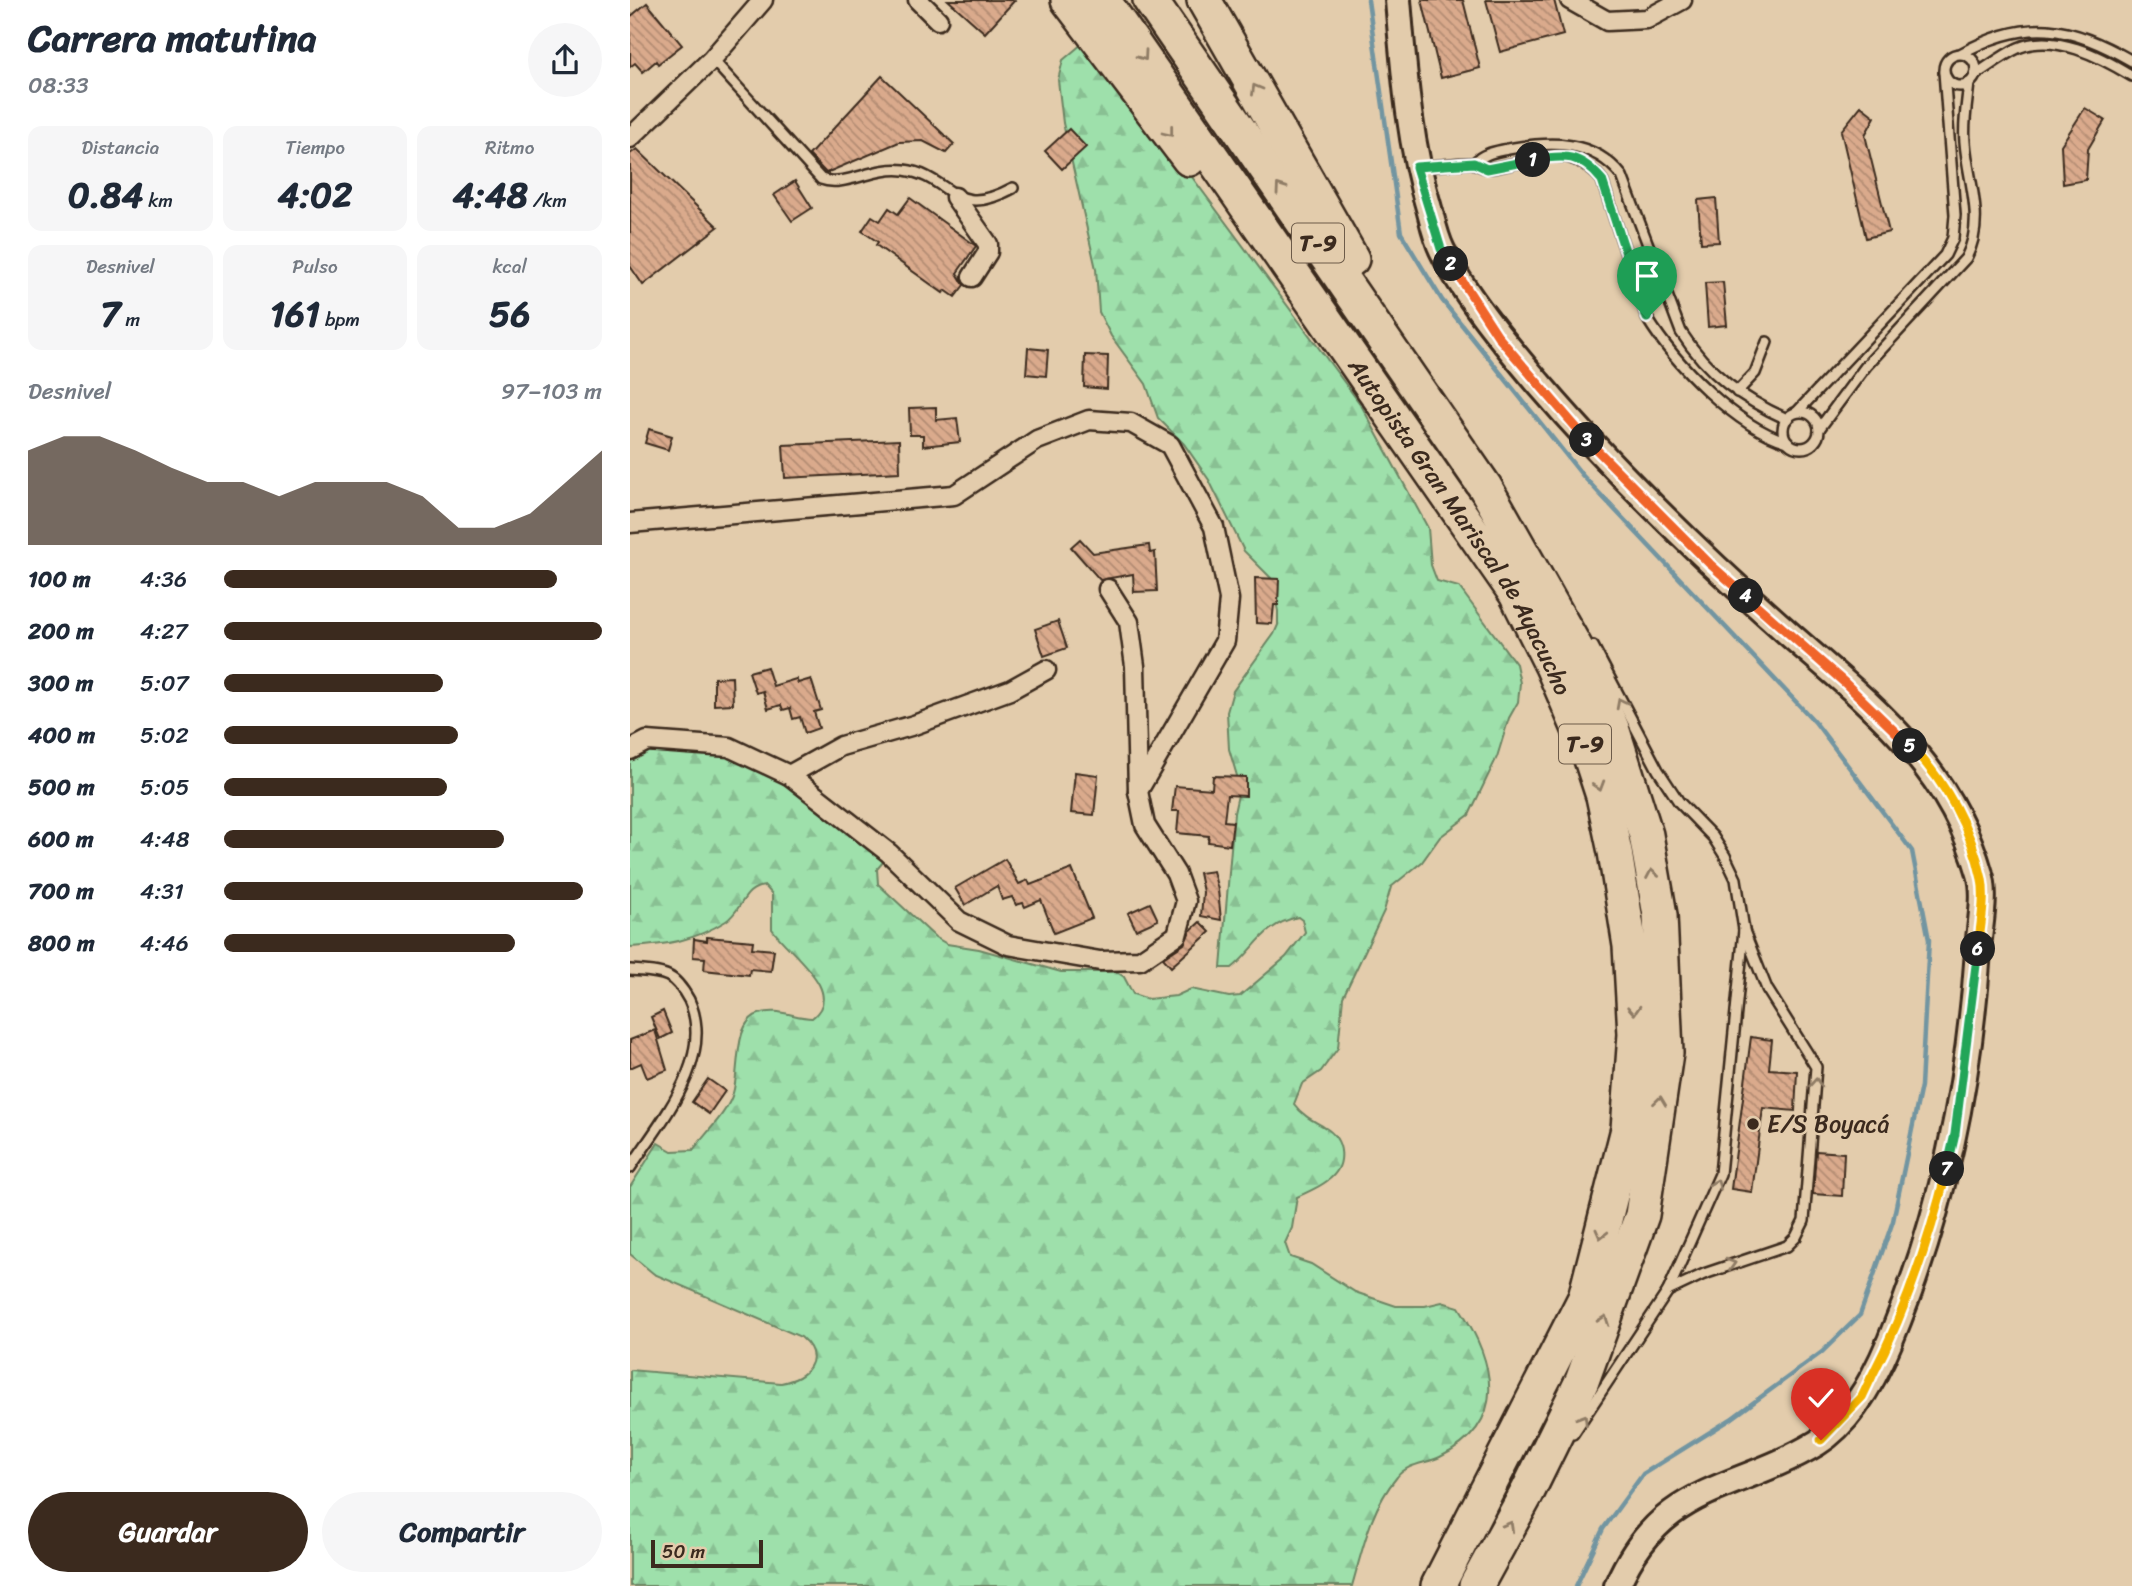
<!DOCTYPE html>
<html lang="es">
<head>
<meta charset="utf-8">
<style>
	body { margin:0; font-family:Sriracha,sans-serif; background:#f6f6f7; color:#1f2937; height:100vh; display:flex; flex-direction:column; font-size:26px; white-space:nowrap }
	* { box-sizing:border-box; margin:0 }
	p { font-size:23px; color:#747a83 }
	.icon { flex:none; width:38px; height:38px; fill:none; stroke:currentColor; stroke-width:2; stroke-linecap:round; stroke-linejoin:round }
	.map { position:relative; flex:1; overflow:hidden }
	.panel { display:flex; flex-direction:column; background:#fff; width:630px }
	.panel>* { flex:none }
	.scale { position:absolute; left:21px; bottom:18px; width:112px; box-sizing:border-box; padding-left:7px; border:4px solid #3b2a1e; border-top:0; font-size:19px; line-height:24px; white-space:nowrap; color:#3b2a1e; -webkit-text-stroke:5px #e3ccac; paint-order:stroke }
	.pin { position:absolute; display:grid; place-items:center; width:60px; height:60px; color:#fff; margin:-72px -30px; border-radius:50% 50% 50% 0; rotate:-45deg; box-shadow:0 0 7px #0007 }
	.pin .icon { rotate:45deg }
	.km { position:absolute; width:35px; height:35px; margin:-18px; border-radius:50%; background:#222; color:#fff; font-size:19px; line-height:35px; text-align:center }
	.round { display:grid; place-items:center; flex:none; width:74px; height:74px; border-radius:37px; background:#f6f6f7 }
	.head { display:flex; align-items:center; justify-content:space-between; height:119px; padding:0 28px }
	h1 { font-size:38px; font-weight:800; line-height:52px }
	.stats { display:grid; grid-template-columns:repeat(3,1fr); gap:10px; height:119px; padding:7px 28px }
	.stats div { display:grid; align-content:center; border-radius:14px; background:#f6f6f7; text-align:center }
	.stats b { font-size:35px; font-weight:800 }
	.stats small { font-size:19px; font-weight:400 }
	.stats p { font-size:19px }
	.chart { height:196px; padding:14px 28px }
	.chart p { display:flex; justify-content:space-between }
	.chart svg { width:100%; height:126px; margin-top:7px; fill:#3b2a1e; opacity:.7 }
	.action { display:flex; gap:14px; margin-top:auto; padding:14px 28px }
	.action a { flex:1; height:80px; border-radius:42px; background:#3b2a1e; color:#fff; font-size:28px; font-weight:800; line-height:80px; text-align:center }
	.action a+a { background:#f6f6f7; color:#1f2937 }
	ul { padding:0 28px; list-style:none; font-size:23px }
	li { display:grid; grid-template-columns:112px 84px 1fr; align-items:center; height:52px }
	li i { height:18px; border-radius:9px; background:#3b2a1e }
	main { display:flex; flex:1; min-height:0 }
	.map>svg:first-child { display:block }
	.forest { fill:url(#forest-firs); stroke:#6c8564; stroke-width:2 }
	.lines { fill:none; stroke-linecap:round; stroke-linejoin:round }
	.stream { stroke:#7295a1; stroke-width:4.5 }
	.building { fill:url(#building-back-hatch); stroke:#3b2a1e; stroke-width:2 }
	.service-casing { stroke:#3b2a1e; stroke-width:14 }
	.minor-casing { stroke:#3b2a1e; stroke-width:23 }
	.secondary-casing { stroke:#3b2a1e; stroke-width:30 }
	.motorway-casing { stroke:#3b2a1e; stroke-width:38 }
	.service { stroke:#e3ccac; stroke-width:9 }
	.minor { stroke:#e3ccac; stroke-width:18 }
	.secondary { stroke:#e3ccac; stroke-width:24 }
	.motorway { stroke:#e3ccac; stroke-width:33 }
	.oneway { stroke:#8f7b65 }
	.split-1-casing { stroke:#fff; stroke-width:14 }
	.split-2-casing { stroke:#fff; stroke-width:14 }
	.split-3-casing { stroke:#fff; stroke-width:14 }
	.split-4-casing { stroke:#fff; stroke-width:14 }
	.split-5-casing { stroke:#fff; stroke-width:14 }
	.split-6-casing { stroke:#fff; stroke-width:14 }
	.split-7-casing { stroke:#fff; stroke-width:14 }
	.split-8-casing { stroke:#fff; stroke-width:14 }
	.split-9-casing { stroke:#fff; stroke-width:14 }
	.split-1 { stroke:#22a559; stroke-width:9 }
	.split-2 { stroke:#22a559; stroke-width:9 }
	.split-3 { stroke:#f0652b; stroke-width:9 }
	.split-4 { stroke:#f0652b; stroke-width:9 }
	.split-5 { stroke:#f0652b; stroke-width:9 }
	.split-6 { stroke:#f5b400; stroke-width:9 }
	.split-7 { stroke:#22a559; stroke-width:9 }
	.split-8 { stroke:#f5b400; stroke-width:9 }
	.split-9 { stroke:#f5b400; stroke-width:9 }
	.poi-dot { fill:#3b2a1e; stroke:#e3ccac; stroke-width:2.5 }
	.labels { text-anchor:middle; stroke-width:5; stroke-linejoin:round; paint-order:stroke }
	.shield { fill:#e3ccac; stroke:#6d5b49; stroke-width:2 }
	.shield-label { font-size:23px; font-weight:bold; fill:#3b2a1e }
	.street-label { font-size:24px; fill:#3b2a1e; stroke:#e3ccac }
	.poi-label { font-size:24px; fill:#3b2a1e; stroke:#e3ccac; text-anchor:start }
</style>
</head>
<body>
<main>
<section class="panel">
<div class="head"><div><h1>Carrera matutina</h1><p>08:33</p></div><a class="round"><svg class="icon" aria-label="share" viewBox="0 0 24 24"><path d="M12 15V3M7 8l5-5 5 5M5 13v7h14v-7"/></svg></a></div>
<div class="stats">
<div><p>Distancia</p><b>0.84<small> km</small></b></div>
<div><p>Tiempo</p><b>4:02</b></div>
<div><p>Ritmo</p><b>4:48<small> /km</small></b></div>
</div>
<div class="stats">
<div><p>Desnivel</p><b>7<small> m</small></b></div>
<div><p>Pulso</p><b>161<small> bpm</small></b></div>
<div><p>kcal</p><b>56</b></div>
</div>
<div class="chart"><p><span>Desnivel</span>97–103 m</p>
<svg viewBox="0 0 160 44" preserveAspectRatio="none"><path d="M0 44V11L10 6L20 6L30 11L40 17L50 22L60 22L70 27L80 22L90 22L100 22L110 27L120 38L130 38L140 33L150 22L160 11V44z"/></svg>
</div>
<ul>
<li><b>100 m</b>4:36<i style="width:88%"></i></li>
<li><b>200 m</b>4:27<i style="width:100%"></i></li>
<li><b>300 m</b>5:07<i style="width:58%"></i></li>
<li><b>400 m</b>5:02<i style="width:62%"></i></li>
<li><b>500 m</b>5:05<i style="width:59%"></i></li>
<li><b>600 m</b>4:48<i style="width:74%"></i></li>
<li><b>700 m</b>4:31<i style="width:95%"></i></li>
<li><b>800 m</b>4:46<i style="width:77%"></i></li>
</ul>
<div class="action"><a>Guardar</a><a>Compartir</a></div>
</section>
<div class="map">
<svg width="1502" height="1586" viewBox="0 0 1502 1586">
	<defs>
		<pattern id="forest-firs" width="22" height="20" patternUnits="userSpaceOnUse" patternTransform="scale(1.75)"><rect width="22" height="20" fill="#9ee0ab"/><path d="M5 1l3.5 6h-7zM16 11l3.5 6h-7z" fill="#89c093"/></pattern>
		<pattern id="building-back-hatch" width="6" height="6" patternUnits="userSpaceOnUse" patternTransform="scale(1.75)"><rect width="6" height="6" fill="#daaa8c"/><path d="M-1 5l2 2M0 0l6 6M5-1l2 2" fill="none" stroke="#b28b72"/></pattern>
	</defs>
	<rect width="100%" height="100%" fill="#e3ccac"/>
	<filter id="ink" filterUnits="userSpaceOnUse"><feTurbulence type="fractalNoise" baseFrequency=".0143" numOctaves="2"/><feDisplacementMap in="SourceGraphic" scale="14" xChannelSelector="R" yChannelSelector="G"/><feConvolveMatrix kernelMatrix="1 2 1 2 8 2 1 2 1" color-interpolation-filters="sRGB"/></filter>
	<g filter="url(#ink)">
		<path class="forest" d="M459 38 731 405 798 528 801 565 807 581 829 587 886 664 890 683 888 702 879 718 867 757 839 815 810 837 792 862 761 887 754 911 713 997 708 1048 691 1071 672 1084 664 1104C673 1116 682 1120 694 1127 715 1139 718 1166 697 1181 688 1188 677 1192 667 1197L662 1228 655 1243 660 1257 681 1264 725 1292 766 1306H795L812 1302 829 1307C865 1362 880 1423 810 1457 795 1464 778 1463 767 1477 741 1508 733 1548 722 1586H0V1370L151 1383C177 1378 196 1359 171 1337L24 1274 0 1254V1187L28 1143 42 1151 63 1150C75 1134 98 1112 103 1093 110 1071 103 1022 129 1014 147 1007 164 1018 182 1018 217 991 158 953 142 929V894L135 886C113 887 112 911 96 921 64 941 36 945 0 947V751L9 747 106 746 255 852 254 861 247 869 248 884 305 937 317 944 349 949 431 972H487L494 977 503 994 518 999 546 996 561 989 599 997 610 996 656 957 675 932 672 920 668 917C632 925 627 948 602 968H591L604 813 610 786 599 749 597 712 603 691 644 634 648 625V611L641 578 614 551 579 480 554 444 528 418 516 384 481 336 469 312 466 269 433 123 428 80 433 60Z"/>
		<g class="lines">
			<path class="stream" d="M738 0 771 233 812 300 953 476 1185 722 1282 851 1299 940 1291 1086 1263 1221 1230 1315 1192 1352 1101 1419 1013 1474 973 1529 946 1586"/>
		</g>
		<g class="building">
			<path d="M318 0H385L355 33Z"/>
			<path d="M792 0H833L850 68 811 78Z"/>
			<path d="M856 0H924L933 35 870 52Z"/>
			<path d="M17 3 52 45 28 64 26 61 13 72 5 63 0 67V17Z"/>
			<path d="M252 76 324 144 316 153 293 141 269 142 196 173 179 155Z"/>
			<path d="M1231 106 1245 117 1235 135 1259 232 1236 238 1211 131Z"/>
			<path d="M1455 108 1475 120 1458 149 1456 180 1433 184 1431 145Z"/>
			<path d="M439 129 456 147 432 169 415 151Z"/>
			<path d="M7 149 88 227 13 285 0 266V154Z"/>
			<path d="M165 181 182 208 162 221 144 195Z"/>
			<path d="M280 198 346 246 327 273 334 285 325 297 315 290 313 293 246 245 248 242 232 231 242 216 250 221 259 208 268 214Z"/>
			<path d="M1086 198 1089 242 1071 243 1068 200Z"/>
			<path d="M1093 282 1097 325 1078 327 1075 283Z"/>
			<path d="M398 348 418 350 416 376 396 374Z"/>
			<path d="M455 355 478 356 477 389 454 387Z"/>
			<path d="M306 407V420L327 418 330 442 293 446V435H280L279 408Z"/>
			<path d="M19 429 42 436 38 450 15 443Z"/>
			<path d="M269 440 270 472 155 478 153 445Z"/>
			<path d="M450 539 463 553 519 545 520 553 525 552 527 591 504 592 503 574 470 580 441 547Z"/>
			<path d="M625 578 649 579 648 605H644L642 624 626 623Z"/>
			<path d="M428 621 437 648 414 656 405 629Z"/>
			<path d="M137 667 143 686 166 679 168 683 181 679 191 710 184 712 189 728 175 733 170 717 163 719 160 708 153 710 151 705 138 709 133 691 126 693 119 672Z"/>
			<path d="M102 677 103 704 84 705V678Z"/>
			<path d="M445 772 468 775 464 815 441 813Z"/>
			<path d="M583 776 616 777V796L597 795 594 821 603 822 600 845 578 842 579 836 547 833 549 811H542L545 786 582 789Z"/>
			<path d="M375 859 389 884 398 880 400 885 442 869 462 918 424 933 411 900 395 907 393 903 386 905 382 897 372 900 367 886 335 905 325 888Z"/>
			<path d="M583 871 588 890 591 920 571 916 573 892 569 873Z"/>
			<path d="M520 903 528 920 506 930 498 913Z"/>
			<path d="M570 922 580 932 541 967 533 958 554 944 560 931Z"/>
			<path d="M77 937 123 941 122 948 144 950 141 971 120 969 119 975 74 970 75 958 63 957 64 939 77 941Z"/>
			<path d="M33 1011 42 1033 30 1039 21 1017Z"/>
			<path d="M25 1030 37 1070 17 1078 11 1063 0 1068V1040Z"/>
			<path d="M1121 1037 1142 1040 1139 1069 1167 1071 1165 1111 1133 1108 1122 1192 1101 1189Z"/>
			<path d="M78 1079 95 1091 79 1114 62 1102Z"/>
			<path d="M1186 1151 1214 1153 1212 1196 1183 1194Z"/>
		</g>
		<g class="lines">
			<defs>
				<g id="service">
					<path d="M1332 53C1397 17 1439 25 1502 61"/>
					<circle cx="1330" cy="70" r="16"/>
					<path d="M82 59 191 179C214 188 244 166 274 170 322 176 322 221 383 188"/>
					<path d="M1345 75C1359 66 1373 55 1388 48 1424 32 1471 57 1502 76"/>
					<path d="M844 163C854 153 865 152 878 149 920 141 963 139 992 176L1051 332C1078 374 1112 399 1157 419"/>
					<path d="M791 167C807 166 824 163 841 163 848 163 853 169 861 168 907 162 937 139 972 180L1017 318C1045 364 1106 427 1158 442"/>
					<path d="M1107 392 1125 373 1137 342"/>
					<path d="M1167 412 1315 255 1323 238 1325 215 1314 72"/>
					<circle cx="1171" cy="430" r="18"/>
					<path d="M1189 429 1236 366 1336 258C1356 219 1338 183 1335 142 1333 123 1337 103 1339 83"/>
					<path d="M0 970C11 971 28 971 38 976 47 980 54 991 59 1000 86 1059 30 1122 0 1168"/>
					<path d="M1038 1291 1074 1274 1157 1246 1166 1237 1174 1221 1186 1067 1137 989 1114 931"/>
					<path d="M943 1434 1038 1291 1090 1174 1114 930 1106 879 1095 856 1083 837 1049 802 1028 770 963 646"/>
				</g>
				<g id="minor">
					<path d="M288 0 308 20"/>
					<path d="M940 0 977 21 1017 19 1052 0"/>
					<path d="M0 138 82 59 133 0"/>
					<path d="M325 197 358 244V252L342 277"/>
					<path d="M0 523 324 495 407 440 459 420 501 423 540 445 584 527 599 599 595 641 508 791 515 825 546 874 556 901 547 935 510 960 470 961 378 945 329 921 259 853 159 775 99 747 17 741 0 750"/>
					<path d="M478 589 499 622 505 666 508 791"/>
					<path d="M159 775 211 746 284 725 380 690 416 670"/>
				</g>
				<path id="secondary" d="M768 0C774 72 779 143 800 212 803 224 806 238 812 250 833 294 877 346 909 384 986 474 1070 555 1158 633 1240 705 1319 764 1350 874 1357 896 1349 928 1348 951 1339 1085 1312 1217 1260 1341 1245 1377 1221 1422 1187 1443 1104 1493 1031 1483 987 1586"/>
				<g id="motorway">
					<path d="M438 0 559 159"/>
					<path id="s1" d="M473 0 886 594 922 666 958 750 973 796 985 852 1000 946 1005 1034 998 1129 955 1298 808 1586"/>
					<path d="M520 0 855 487 947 650 982 728 1016 835 1030 915 1036 1053 1012 1215 952 1381 897 1493 846 1586"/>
					<path d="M574 0 722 259"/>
				</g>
			</defs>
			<use href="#service" class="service-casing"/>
			<use href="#minor" class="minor-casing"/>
			<use href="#secondary" class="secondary-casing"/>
			<use href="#motorway" class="motorway-casing"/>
			<use href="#service" class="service"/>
			<use href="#minor" class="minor"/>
			<use href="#secondary" class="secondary"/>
			<use href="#motorway" class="motorway"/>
		</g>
		<defs><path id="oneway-chevron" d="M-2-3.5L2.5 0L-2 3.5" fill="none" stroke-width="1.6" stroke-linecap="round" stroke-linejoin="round" transform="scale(1.75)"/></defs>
		<g class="oneway">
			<use href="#oneway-chevron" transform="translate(513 56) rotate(55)"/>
			<use href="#oneway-chevron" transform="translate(626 89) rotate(-120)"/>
			<use href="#oneway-chevron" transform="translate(539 132) rotate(52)"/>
			<use href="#oneway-chevron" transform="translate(650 188) rotate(-125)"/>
			<use href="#oneway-chevron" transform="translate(991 703) rotate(-117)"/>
			<use href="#oneway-chevron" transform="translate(969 786) rotate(73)"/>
			<use href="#oneway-chevron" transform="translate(1022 874) rotate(-100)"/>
			<use href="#oneway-chevron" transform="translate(1004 1010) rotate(87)"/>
			<use href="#oneway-chevron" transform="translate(1186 1083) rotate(-86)"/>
			<use href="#oneway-chevron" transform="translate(1030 1101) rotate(-83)"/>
			<use href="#oneway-chevron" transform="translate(1086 1184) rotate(-69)"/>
			<use href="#oneway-chevron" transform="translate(971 1234) rotate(104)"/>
			<use href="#oneway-chevron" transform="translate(1101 1264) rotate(-17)"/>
			<use href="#oneway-chevron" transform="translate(974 1320) rotate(-70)"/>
			<use href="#oneway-chevron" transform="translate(953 1419) rotate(-58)"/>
			<use href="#oneway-chevron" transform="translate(879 1526) rotate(-61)"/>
		</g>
	</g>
	<g class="lines" filter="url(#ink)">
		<defs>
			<path id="split-1" d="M903 160C936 154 950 154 972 180L1017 318"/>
			<path id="split-2" d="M821 264 811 249 786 167 844 163 857 169 903 160"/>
			<path id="split-3" d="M821 264 870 339 957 440"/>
			<path id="split-4" d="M957 440 1080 564 1116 596"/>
			<path id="split-5" d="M1116 596 1215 683 1280 746"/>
			<path id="split-6" d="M1280 746C1315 780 1342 831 1352 879 1356 899 1350 928 1348 949"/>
			<path id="split-7" d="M1317 1169 1325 1134 1348 949"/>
			<path id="split-8" d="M1241 1378C1275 1313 1299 1241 1317 1169"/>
			<path id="split-9" d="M1191 1440 1232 1397 1241 1378"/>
		</defs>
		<use href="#split-1" class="split-1-casing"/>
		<use href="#split-2" class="split-2-casing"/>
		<use href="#split-3" class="split-3-casing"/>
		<use href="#split-4" class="split-4-casing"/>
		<use href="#split-5" class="split-5-casing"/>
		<use href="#split-6" class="split-6-casing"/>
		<use href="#split-7" class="split-7-casing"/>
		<use href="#split-8" class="split-8-casing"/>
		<use href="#split-9" class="split-9-casing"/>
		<use href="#split-1" class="split-1"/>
		<use href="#split-2" class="split-2"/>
		<use href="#split-3" class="split-3"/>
		<use href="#split-4" class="split-4"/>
		<use href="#split-5" class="split-5"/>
		<use href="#split-6" class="split-6"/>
		<use href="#split-7" class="split-7"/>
		<use href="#split-8" class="split-8"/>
		<use href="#split-9" class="split-9"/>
	</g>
	<circle class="poi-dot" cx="1123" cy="1124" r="7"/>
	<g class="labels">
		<g class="shield">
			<rect x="662" y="223.5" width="52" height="39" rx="5"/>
			<rect x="929" y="724.5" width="52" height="39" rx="5"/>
		</g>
		<g class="shield-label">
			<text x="688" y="251">T-9</text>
			<text x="955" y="752">T-9</text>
		</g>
		<g class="street-label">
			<text dy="8" stroke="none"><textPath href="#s1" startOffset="637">Autopista Gran Mariscal de Ayacucho</textPath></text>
		</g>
		<g class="poi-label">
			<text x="1137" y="1132">E/S Boyacá</text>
		</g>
	</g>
</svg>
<div class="scale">50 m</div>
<div class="pin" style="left:1017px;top:318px;background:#1e9e55"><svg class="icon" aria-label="arrive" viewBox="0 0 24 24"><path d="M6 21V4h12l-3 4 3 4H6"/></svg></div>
<div class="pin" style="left:1191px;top:1440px;background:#d93025"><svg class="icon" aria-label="check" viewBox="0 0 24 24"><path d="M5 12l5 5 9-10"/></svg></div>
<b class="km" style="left:903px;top:160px">1</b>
<b class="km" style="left:821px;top:264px">2</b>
<b class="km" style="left:957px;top:440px">3</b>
<b class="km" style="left:1116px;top:596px">4</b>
<b class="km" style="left:1280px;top:746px">5</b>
<b class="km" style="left:1348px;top:949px">6</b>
<b class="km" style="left:1317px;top:1169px">7</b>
</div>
</main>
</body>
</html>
